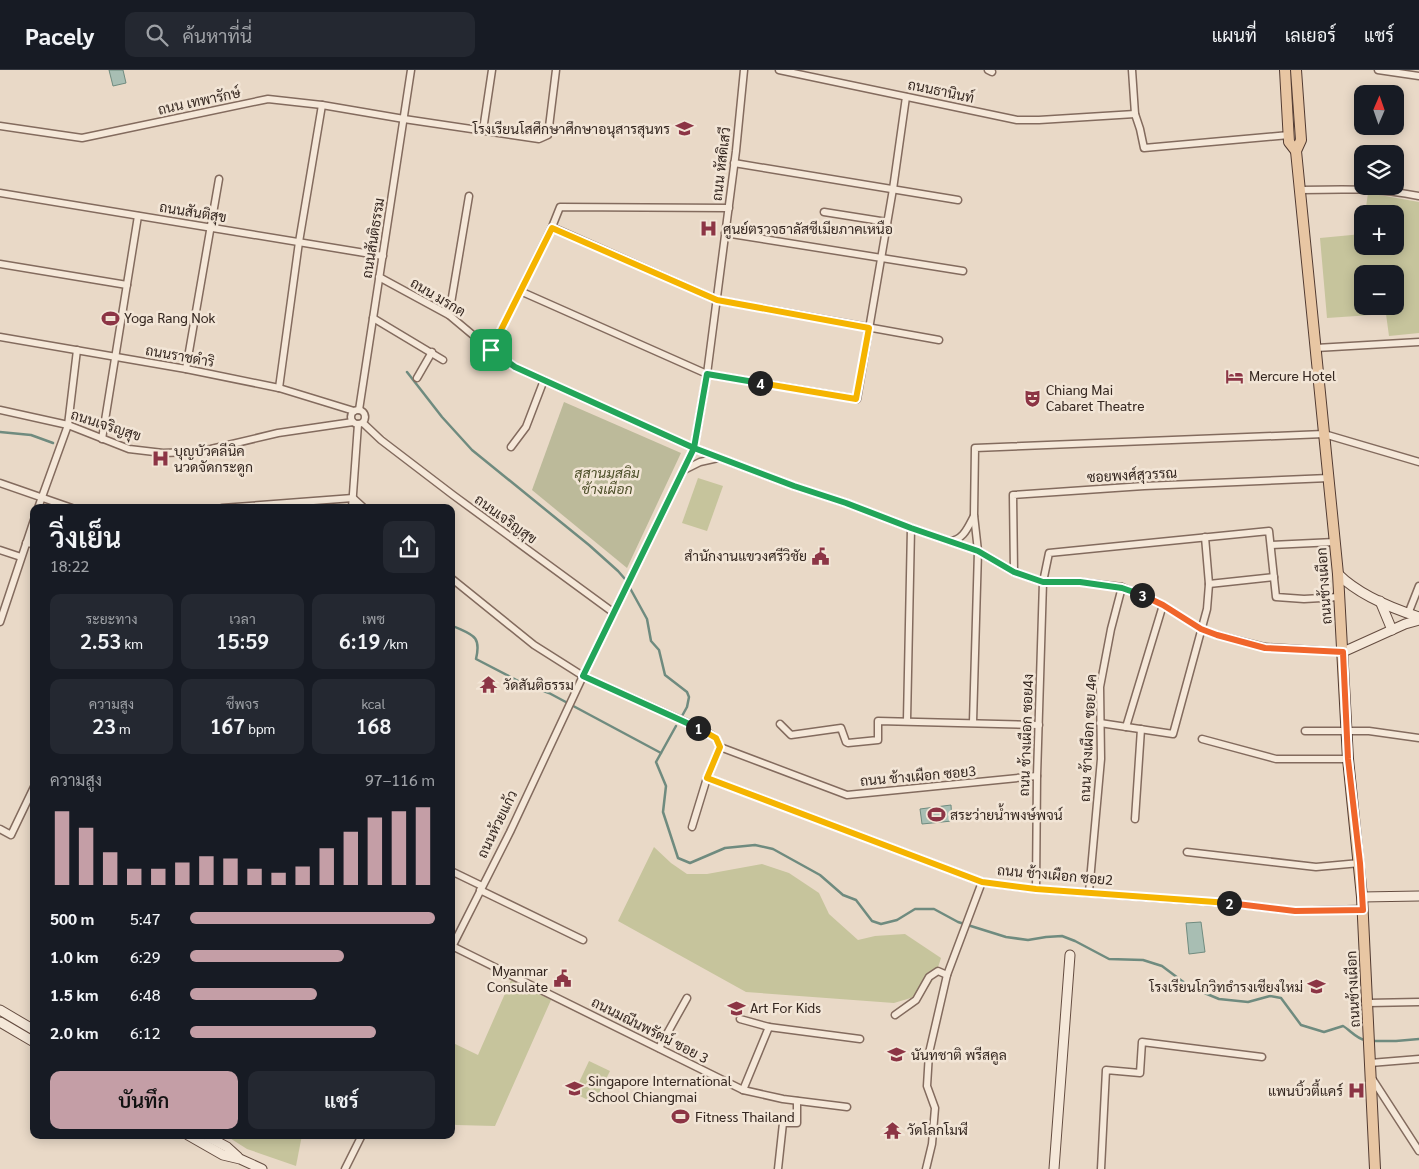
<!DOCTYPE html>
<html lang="th">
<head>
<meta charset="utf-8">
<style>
	body { margin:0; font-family:Georgia,Sarabun,serif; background:#242831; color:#f1f3f6; height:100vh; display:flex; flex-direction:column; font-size:19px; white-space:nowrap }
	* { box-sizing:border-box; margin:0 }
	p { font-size:16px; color:#9ea1a6 }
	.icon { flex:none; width:28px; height:28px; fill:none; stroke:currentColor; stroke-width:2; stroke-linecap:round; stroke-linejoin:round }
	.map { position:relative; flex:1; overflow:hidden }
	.side { position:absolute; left:30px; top:434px; width:425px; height:635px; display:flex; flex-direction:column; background:#171b24; border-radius:10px; box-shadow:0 2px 12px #0003 }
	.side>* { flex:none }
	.needle { width:32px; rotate:2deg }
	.buttons { position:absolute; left:1354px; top:15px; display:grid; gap:10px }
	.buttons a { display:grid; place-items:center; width:50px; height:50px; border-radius:10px; background:#171b24; box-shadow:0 2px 12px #0003; font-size:25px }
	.pin { position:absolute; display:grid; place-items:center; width:42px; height:42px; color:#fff; margin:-21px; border-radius:10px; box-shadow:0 2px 8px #0006 }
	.km { position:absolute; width:25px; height:25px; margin:-12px; border-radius:50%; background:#222; color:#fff; font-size:14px; line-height:25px; text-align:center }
	.round { display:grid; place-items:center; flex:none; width:52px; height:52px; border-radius:10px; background:#242831 }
	.headline { display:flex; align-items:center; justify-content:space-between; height:85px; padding:0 20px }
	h1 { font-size:28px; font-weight:600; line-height:38px }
	.figures { display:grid; grid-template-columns:repeat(3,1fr); gap:8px; height:85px; padding:5px 20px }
	.figures div { display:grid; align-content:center; border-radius:10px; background:#242831; text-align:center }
	.figures b { font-size:21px; font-weight:600 }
	.figures small { font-size:14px; font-weight:400 }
	.figures p { font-size:14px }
	.chart { height:140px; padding:10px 20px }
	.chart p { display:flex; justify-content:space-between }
	.chart svg { width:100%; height:90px; margin-top:5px; stroke:#c49ea6; stroke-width:6 }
	.cta { display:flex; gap:10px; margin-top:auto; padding:10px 20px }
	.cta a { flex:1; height:58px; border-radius:10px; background:#c49ea6; color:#111; font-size:20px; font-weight:600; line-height:58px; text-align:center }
	.cta a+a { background:#242831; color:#f1f3f6 }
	ul { padding:0 20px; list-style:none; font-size:16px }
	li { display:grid; grid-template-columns:80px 60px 1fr; align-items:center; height:38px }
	li i { height:12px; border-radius:6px; background:#c49ea6 }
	header { display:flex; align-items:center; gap:30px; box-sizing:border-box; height:70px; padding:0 25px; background:#171b24; border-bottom:1px solid #363941 }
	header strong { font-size:24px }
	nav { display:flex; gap:28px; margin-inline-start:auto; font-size:18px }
	.search { width:350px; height:45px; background:#242831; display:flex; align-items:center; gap:12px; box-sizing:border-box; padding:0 18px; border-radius:10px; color:#9ea1a6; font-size:19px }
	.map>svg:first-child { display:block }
	.green { fill:#c6c49c; fill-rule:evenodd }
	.cemetery { fill:#bcba9a }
	.water { fill:#a8beb3; stroke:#6f8b7f }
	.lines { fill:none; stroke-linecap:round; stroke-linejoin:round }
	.stream { stroke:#6f8b7f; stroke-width:2.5 }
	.street-casing { stroke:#836b5e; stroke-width:9 }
	.secondary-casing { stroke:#654d41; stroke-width:11 }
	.primary-casing { stroke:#523b32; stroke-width:12 }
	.street { stroke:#f5e8d9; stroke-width:6 }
	.secondary { stroke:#f5e8d9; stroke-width:9 }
	.primary { stroke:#e8c6a3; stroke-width:10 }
	.split-1-casing { stroke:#fff; stroke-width:10 }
	.split-2-casing { stroke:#fff; stroke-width:10 }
	.split-3-casing { stroke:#fff; stroke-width:10 }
	.split-4-casing { stroke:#fff; stroke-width:10 }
	.split-5-casing { stroke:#fff; stroke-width:10 }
	.split-1 { stroke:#22a559; stroke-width:6 }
	.split-2 { stroke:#f5b400; stroke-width:6 }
	.split-3 { stroke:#f0652b; stroke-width:6 }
	.split-4 { stroke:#22a559; stroke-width:6 }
	.split-5 { stroke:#f5b400; stroke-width:6 }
	.labels { text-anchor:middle; stroke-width:5; stroke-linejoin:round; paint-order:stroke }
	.street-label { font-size:14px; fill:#352720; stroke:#f2e5d6 }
	.poi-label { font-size:14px; fill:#352720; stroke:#f2e5d6; text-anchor:start }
	.park-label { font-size:14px; font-style:italic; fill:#4d4f29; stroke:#f2e5d6 }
</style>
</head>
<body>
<header>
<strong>Pacely</strong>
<div class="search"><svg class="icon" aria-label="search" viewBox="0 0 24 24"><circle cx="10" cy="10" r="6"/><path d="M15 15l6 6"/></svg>ค้นหาที่นี่</div>
<nav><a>แผนที่</a><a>เลเยอร์</a><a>แชร์</a></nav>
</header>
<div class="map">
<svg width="1419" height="1099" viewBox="0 0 1419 1099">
	<rect width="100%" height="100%" fill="#e9d9c7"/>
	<g class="green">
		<path d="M1368 123 1419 132V263L1389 266 1386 244 1327 248 1320 168 1362 164V176H1395V144H1365ZM1362 204H1395V236H1362Z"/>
		<path d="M698 408 723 416 707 461 682 453Z"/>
		<path d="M654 777 671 793 687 804H707L762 794 789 803 819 823 829 844 858 870 875 866 905 864 941 888C931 920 927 924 894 933L746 922 618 851Z"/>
		<path d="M511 910 551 930 495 1056 456 1055 451 1053V972L478 985Z"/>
		<path d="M589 991 610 1001 594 1033 574 1023Z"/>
		<path d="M225 1065H302L296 1096 247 1079Z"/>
	</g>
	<path class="cemetery" d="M564 332 681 383 627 498 532 420Z"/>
	<g class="water">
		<path d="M109 0H123L126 13 113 16Z"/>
		<path d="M951 735 952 751 922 754 920 739Z"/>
		<path d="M1201 852 1205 882 1189 884 1186 853Z"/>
	</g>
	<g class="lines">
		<g class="stream">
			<path d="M407 302 442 347 472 380 589 475 618 501 625 509 647 549 651 571 659 580 665 605 687 622 689 627 687 637 682 646"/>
			<path d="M0 362 31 365 53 373"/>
			<path d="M451 555C471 565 482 564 476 589L524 614 549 623 661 683"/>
			<path d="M676 656 656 692 666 716 663 742 678 788 690 793 725 778 755 775 773 779 820 805 843 825 856 830 872 851 881 854 897 850 915 839H934L958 852 1006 867 1028 870 1046 867 1062 866 1075 871 1109 889 1143 890 1162 896 1190 917 1219 929 1248 932 1270 926 1281 928 1301 955 1324 962 1343 956C1350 960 1357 969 1365 970"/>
			<path d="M1373 971H1396L1419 969"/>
		</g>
		<defs>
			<g id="street">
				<path d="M779 0 1017 50H1039L1135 44"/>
				<path d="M988 0 992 2"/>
				<path d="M1132 0 1135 44 1140 59 1144 78 1289 65"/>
				<path d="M1378 0 1419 6"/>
				<path d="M0 56 82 68 268 29 322 35 404 49 539 69 548 65 556 0"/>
				<path d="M483 60 492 0"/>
				<path d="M734 93 958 130"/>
				<path d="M1300 120C1340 119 1380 118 1419 126"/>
				<path d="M0 123 383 186"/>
				<path d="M824 142 887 152"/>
				<path d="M552 157 717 230 939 270"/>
				<path d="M725 163 963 201"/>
				<path d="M0 194 127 215"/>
				<path d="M379 207 449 245 486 276 515 297 694 378 794 416 846 433 911 458 978 481 1014 502 1043 512H1080L1122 517 1163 535 1201 559 1217 565 1265 577 1343 582"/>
				<path d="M520 221 707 304 857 329 893 119 906 27"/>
				<path d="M449 245 469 126"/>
				<path d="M373 248 443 290"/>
				<path d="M0 267 186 299 279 318 354 341"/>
				<path d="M1316 278 1419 272"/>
				<path d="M491 280 552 157 560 137 729 138"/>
				<path d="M186 299 219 109"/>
				<path d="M417 308 432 282"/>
				<path d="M279 318 299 172 322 35"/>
				<circle cx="358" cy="347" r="7"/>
				<path d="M0 340 68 355 129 379 163 383 191 382 211 379 278 363 353 352"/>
				<path d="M359 340 411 0"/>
				<path d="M363 353 381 370 453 425 614 543"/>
				<path d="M102 369 138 146"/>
				<path d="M511 377 526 357 544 310"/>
				<path d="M684 400 700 392 718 388"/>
				<path d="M0 413 72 438"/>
				<path d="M38 438 68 355 77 280"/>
				<path d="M222 438 353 428 364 438"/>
				<path d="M352 438 358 354"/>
				<path d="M949 471C963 471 968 457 974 446"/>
				<path d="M26 473 34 474"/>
				<path d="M1271 475 1335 472"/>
				<path d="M0 480 21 487"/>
				<path d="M1014 502 1013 425 1144 416 1329 408"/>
				<path d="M451 508 534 575 583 606 704 660 716 668 720 677"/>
				<path d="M1209 514 1274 507"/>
				<path d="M1408 544 1419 516"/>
				<path d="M0 552 34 450"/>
				<path d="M907 650 911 458"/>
				<path d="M973 652 978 481 974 445 975 378 1324 364 1419 392"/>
				<path d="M1100 653 1173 664 1207 539 1209 514 1205 467"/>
				<path d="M780 654 791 665 841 658 846 672 848 673 878 670V651L1039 655"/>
				<path d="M1126 657 1163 535"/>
				<path d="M1305 661H1369L1419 668"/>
				<path d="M1202 669 1276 689H1348"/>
				<path d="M720 677 707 708 982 812 1036 819 1237 834 1295 841 1363 839"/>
				<path d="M720 677 847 725 1037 706"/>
				<path d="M1135 749 1141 659"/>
				<path d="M692 757 707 708"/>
				<path d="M0 759 11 765 34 717"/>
				<path d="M1187 782 1316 797 1360 793"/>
				<path d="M451 801 482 816"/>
				<path d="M1036 819 1037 706 1043 512 1049 483 1269 461 1276 527 1304 529 1339 527"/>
				<path d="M480 820 583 870"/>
				<path d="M1089 822 1101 689 1100 617 1111 559 1122 517"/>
				<path d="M452 876 743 1020 783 1029 847 1037"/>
				<path d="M451 879 510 762 583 606 694 378 707 304 736 81 744 0"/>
				<path d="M1368 933 1419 932"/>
				<path d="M895 945 916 930 929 907 938 901 947 905"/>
				<path d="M740 949 769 957 860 969"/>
				<path d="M659 978 687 928"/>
				<path d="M1370 993 1419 989"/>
				<path d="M1373 1010 1419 1081"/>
				<path d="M743 1020 769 957"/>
				<path d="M345 1099 362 1065"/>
				<path d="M778 1099 783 1053H797V1031"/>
				<path d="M926 1099 932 1074 935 1038 927 1016 929 983 947 905 982 812"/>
				<path d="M1101 1099 1106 1000 1140 1003 1142 972 1262 987"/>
			</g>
			<g id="secondary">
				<path d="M1338 504C1359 525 1391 538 1419 547"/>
				<path d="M1380 531 1392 560"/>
				<path d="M1343 582 1405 554 1419 550"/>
				<path d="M1362 827 1419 826"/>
				<path d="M0 940 34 960"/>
				<path d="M0 952 34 972"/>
				<path d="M188 1065 223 1085 240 1089 262 1099"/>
				<path d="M205 1065 227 1077 238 1087"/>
				<path d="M1054 1099 1070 885"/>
			</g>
			<g id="primary">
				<path d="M1285 0 1289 72 1296 81"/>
				<path d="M1296 0 1301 70 1296 81 1338 504 1348 689 1362 827 1375 1099"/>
			</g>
		</defs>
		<use href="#street" class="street-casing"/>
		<use href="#secondary" class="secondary-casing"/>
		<use href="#primary" class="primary-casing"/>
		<use href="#street" class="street"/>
		<use href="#secondary" class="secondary"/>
		<use href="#primary" class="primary"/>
	</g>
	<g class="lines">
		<defs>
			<path id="split-1" d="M491 280 515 297 694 378 583 606 698 658"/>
			<path id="split-2" d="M698 658 716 668 720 677 707 708 982 812 1036 819 1229 833"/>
			<path id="split-3" d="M1142 525 1163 535 1201 559 1217 565 1265 578 1343 582 1348 689 1360 793 1363 840 1295 841 1229 833"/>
			<path id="split-4" d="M760 313 707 304 694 378 794 416 846 433 911 458 978 481 1014 502 1043 512H1080L1122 518 1142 525"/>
			<path id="split-5" d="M491 280 552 158 717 230 869 258 856 329 760 313"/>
		</defs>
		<use href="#split-1" class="split-1-casing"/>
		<use href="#split-2" class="split-2-casing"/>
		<use href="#split-3" class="split-3-casing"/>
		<use href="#split-4" class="split-4-casing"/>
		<use href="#split-5" class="split-5-casing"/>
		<use href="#split-1" class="split-1"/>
		<use href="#split-2" class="split-2"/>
		<use href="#split-3" class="split-3"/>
		<use href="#split-4" class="split-4"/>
		<use href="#split-5" class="split-5"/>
	</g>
	<defs>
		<symbol id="school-bare" viewBox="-9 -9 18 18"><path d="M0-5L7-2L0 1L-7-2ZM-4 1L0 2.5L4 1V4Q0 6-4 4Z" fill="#8c3545" stroke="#f2e5d6" stroke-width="2.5" paint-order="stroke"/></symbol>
		<symbol id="hospital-bare" viewBox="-9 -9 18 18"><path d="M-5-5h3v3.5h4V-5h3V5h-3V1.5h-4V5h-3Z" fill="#8c3545" stroke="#f2e5d6" stroke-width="2.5" paint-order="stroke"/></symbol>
		<symbol id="stadium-bare" viewBox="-9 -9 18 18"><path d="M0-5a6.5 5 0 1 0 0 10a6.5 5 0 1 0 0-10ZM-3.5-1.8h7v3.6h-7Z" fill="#8c3545" stroke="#f2e5d6" stroke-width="2.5" paint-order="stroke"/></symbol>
		<symbol id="hotel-bare" viewBox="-9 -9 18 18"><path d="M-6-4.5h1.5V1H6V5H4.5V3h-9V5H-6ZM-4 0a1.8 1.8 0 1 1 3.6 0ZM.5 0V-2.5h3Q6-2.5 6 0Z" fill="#8c3545" stroke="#f2e5d6" stroke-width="2.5" paint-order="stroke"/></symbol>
		<symbol id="theatre-bare" viewBox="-9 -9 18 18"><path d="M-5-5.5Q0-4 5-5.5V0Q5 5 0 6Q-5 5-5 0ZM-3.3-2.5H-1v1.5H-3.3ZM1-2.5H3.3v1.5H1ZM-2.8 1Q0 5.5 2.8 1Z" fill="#8c3545" stroke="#f2e5d6" stroke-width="2.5" paint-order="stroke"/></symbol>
		<symbol id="civic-bare" viewBox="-9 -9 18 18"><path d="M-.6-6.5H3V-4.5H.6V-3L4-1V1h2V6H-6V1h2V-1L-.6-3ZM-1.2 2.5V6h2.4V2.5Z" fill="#8c3545" stroke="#f2e5d6" stroke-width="2.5" paint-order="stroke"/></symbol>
		<symbol id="temple-bare" viewBox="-9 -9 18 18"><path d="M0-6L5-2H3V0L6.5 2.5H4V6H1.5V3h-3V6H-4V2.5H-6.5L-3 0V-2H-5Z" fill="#8c3545" stroke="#f2e5d6" stroke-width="2.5" paint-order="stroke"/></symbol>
	</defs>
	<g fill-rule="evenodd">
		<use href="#school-bare" x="672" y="46" width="25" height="25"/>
		<use href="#hospital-bare" x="696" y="146" width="25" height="25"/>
		<use href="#stadium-bare" x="98" y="236" width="25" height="25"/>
		<use href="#hotel-bare" x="1222" y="294" width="25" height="25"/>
		<use href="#theatre-bare" x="1020" y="316" width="25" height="25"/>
		<use href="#hospital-bare" x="148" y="376" width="25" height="25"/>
		<use href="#civic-bare" x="808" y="474" width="25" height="25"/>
		<use href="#temple-bare" x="476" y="602" width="25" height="25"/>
		<use href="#stadium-bare" x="924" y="732" width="25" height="25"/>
		<use href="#civic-bare" x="550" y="896" width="25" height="25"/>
		<use href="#school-bare" x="1304" y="904" width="25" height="25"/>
		<use href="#school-bare" x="724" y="926" width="25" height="25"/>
		<use href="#school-bare" x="884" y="972" width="25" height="25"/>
		<use href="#school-bare" x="562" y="1006" width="25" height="25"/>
		<use href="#hospital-bare" x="1344" y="1008" width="25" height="25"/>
		<use href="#stadium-bare" x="668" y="1034" width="25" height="25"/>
		<use href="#temple-bare" x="880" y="1048" width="25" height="25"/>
	</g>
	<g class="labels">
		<g class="street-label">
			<text transform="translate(941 21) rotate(12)" y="5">ถนนธานินท์</text>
			<text transform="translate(199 31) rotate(-12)" y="5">ถนน เทพารักษ์</text>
			<text transform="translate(721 94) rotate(-83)" y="5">ถนน หัสดิเสวี</text>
			<text transform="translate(193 142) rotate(9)" y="5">ถนนสันติสุข</text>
			<text transform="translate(373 168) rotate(-81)" y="5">ถนนสันติธรรม</text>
			<text transform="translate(438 227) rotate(31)" y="5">ถนน มรกต</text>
			<text transform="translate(180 286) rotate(10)" y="5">ถนนราชดำริ</text>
			<text transform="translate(106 355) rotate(18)" y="5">ถนนเจริญสุข</text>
			<text transform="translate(1132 405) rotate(-3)" y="5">ซอยพงศ์สุวรรณ</text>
			<text transform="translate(506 449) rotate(36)" y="5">ถนนเจริญสุข</text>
			<text transform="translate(1324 516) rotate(-94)" y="5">ถนนช้างเผือก</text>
			<text transform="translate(1026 665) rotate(-88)" y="5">ถนน ช้างเผือก ซอย4ง</text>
			<text transform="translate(1088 668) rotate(-87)" y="5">ถนน ช้างเผือก ซอย 4ค</text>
			<text transform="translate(918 706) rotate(-5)" y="5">ถนน ช้างเผือก ซอย3</text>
			<text transform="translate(497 754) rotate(-64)" y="5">ถนนห้วยแก้ว</text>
			<text transform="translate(1055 805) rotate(5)" y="5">ถนน ช้างเผือก ซอย2</text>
			<text transform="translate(1353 919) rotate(-93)" y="5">ถนนช้างเผือก</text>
			<text transform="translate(650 960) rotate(27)" y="5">ถนนมณีนพรัตน์ ซอย 3</text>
		</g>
		<g class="poi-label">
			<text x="670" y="64" text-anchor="end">โรงเรียนโสศึกษาศึกษาอนุสารสุนทร</text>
			<text x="723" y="164">ศูนย์ตรวจธาลัสซีเมียภาคเหนือ</text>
			<text x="124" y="253">Yoga Rang Nok</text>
			<text x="1249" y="311">Mercure Hotel</text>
			<text x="1046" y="325">Chiang Mai<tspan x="1046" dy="16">Cabaret Theatre</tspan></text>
			<text x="174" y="386">บุญบัวคลีนิค<tspan x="174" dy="16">นวดจัดกระดูก</tspan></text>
			<text x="807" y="491" text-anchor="end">สำนักงานแขวงศรีวิชัย</text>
			<text x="503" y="620">วัดสันติธรรม</text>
			<text x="950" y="750">สระว่ายน้ำพงษ์พจน์</text>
			<text x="548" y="906" text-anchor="end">Myanmar<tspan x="548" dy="16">Consulate</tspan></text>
			<text x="1303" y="922" text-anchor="end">โรงเรียนโกวิทธำรงเชียงใหม่</text>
			<text x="750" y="943">Art For Kids</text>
			<text x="911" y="990">นันทชาติ พรีสคูล</text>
			<text x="588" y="1016">Singapore International<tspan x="588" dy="16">School Chiangmai</tspan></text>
			<text x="1343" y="1026" text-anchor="end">แพนบิ้วตี้แคร์</text>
			<text x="695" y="1052">Fitness Thailand</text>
			<text x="907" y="1065">วัดโลกโมฬี</text>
		</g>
		<g class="park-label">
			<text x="607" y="408">สุสานมุสลิม<tspan x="607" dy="16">ช้างเผือก</tspan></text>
		</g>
	</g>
</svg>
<div class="buttons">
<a><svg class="needle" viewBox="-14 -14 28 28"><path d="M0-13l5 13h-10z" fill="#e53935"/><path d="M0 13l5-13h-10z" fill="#9ea1a6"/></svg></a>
<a><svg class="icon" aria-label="layers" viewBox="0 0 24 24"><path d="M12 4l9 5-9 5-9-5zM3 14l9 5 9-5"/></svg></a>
<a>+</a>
<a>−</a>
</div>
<div class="pin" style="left:491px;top:280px;background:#1e9e55"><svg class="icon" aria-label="arrive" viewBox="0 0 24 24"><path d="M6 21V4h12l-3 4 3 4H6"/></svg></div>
<b class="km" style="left:698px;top:658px">1</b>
<b class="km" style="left:1229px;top:833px">2</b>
<b class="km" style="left:1142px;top:525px">3</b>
<b class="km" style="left:760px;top:313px">4</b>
<section class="side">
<div class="headline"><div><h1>วิ่งเย็น</h1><p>18:22</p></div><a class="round"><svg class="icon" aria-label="share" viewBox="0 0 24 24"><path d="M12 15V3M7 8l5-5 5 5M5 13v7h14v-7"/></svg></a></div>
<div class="figures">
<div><p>ระยะทาง</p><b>2.53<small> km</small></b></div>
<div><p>เวลา</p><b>15:59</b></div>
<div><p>เพซ</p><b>6:19<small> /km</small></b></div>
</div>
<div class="figures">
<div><p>ความสูง</p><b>23<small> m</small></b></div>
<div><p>ชีพจร</p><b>167<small> bpm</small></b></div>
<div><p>kcal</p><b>168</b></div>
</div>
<div class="chart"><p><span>ความสูง</span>97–116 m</p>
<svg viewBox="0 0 160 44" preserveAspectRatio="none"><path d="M5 44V8M15 44V16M25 44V28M35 44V36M45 44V36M55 44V33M65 44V30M75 44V31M85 44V36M95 44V38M105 44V35M115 44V26M125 44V18M135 44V11M145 44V8M155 44V6"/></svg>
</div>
<ul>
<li><b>500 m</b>5:47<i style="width:100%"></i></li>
<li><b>1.0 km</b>6:29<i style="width:63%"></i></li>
<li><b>1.5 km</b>6:48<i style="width:52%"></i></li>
<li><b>2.0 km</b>6:12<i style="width:76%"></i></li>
</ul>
<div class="cta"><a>บันทึก</a><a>แชร์</a></div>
</section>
</div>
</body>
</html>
